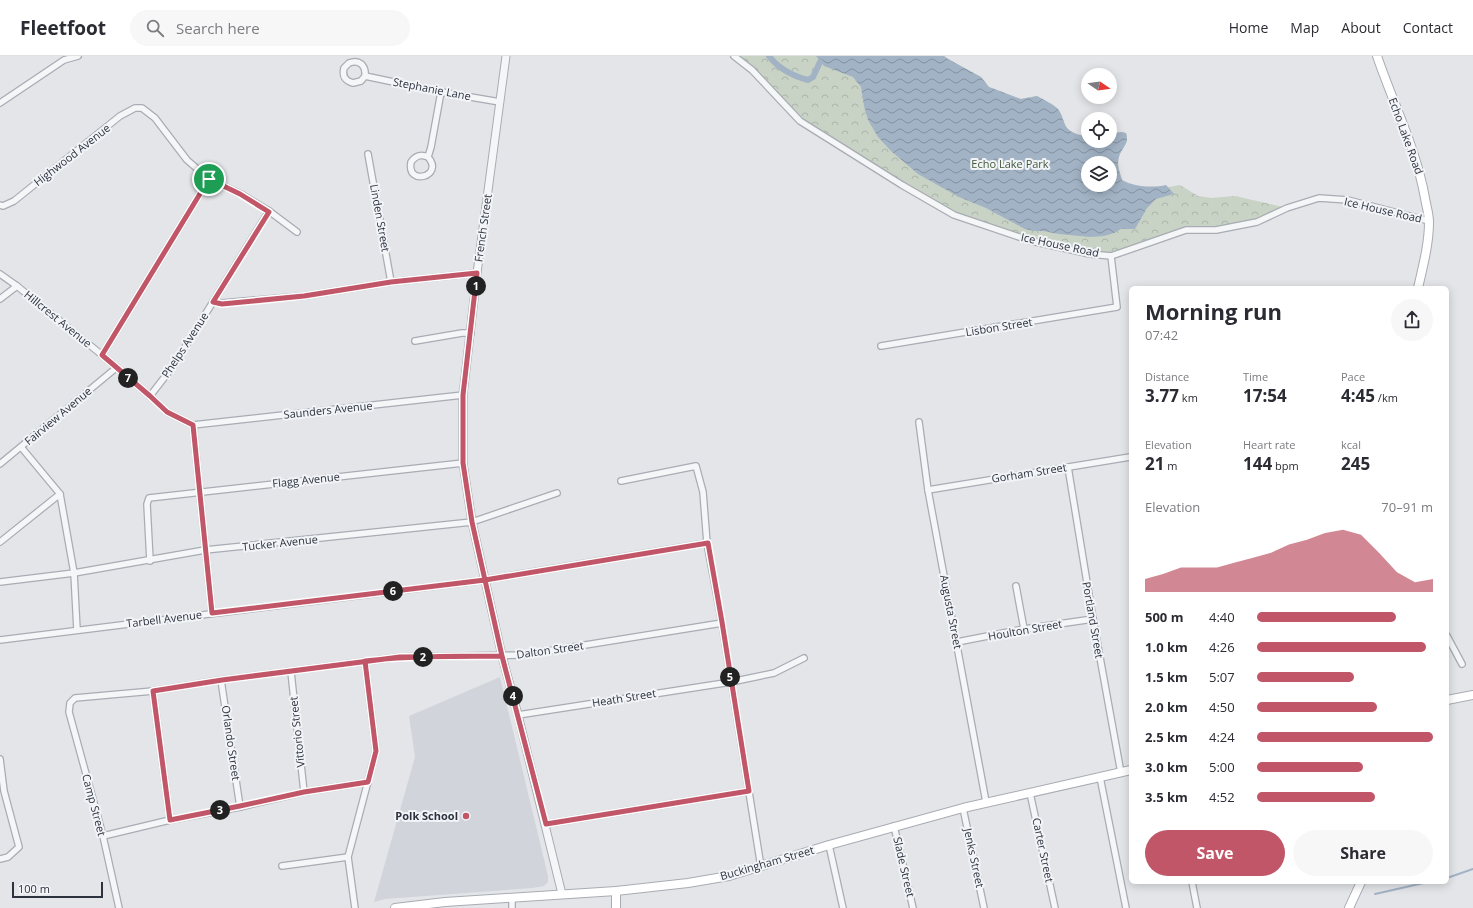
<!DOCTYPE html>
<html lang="en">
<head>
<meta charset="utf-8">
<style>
	body { margin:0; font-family:"Open Sans",sans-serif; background:#f7f7f7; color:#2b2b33; height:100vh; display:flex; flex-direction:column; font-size:15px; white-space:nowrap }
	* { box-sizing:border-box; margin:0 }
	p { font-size:13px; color:#7c7c81 }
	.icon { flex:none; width:22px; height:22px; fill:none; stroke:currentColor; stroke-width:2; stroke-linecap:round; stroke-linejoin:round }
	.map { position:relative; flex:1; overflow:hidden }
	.side { position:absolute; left:1129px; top:230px; width:320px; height:598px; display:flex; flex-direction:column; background:#fff; border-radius:6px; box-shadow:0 2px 10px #0003 }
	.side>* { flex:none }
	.needle { width:26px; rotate:103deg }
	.fabs { position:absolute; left:1081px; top:12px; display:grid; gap:8px }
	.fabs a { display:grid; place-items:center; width:36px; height:36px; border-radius:50%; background:#fff; box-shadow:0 2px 10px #0003; font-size:20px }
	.scale { position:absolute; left:12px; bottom:10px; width:91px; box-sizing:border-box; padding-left:4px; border:2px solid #2c333f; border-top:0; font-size:11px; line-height:14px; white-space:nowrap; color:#2c333f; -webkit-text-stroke:3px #f2f4f7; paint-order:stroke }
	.pin { position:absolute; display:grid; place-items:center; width:34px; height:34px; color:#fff; margin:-17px; border:2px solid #fff; border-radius:50%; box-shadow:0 1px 4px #0007 }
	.km { position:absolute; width:20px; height:20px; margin:-10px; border-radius:50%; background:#222; color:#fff; font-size:11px; line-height:20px; text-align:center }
	.round { display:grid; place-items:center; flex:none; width:42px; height:42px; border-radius:21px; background:#f7f7f7 }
	.overview { display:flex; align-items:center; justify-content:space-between; height:68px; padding:0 16px }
	h1 { font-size:22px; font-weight:700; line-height:30px }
	.metrics { display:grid; grid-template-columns:repeat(3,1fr); gap:6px; height:68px; padding:4px 16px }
	.metrics div { display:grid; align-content:center }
	.metrics b { font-size:17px; font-weight:700 }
	.metrics small { font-size:11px; font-weight:400 }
	.metrics p { font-size:11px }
	.chart { height:112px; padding:8px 16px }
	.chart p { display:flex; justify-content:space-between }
	.chart svg { width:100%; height:72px; margin-top:4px; fill:#c05667; opacity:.7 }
	.cta { display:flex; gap:8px; margin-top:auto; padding:8px 16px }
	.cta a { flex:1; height:46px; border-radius:24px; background:#c05667; color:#fff; font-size:16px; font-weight:700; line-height:46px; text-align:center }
	.cta a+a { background:#f7f7f7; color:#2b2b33 }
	ul { padding:0 16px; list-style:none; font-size:13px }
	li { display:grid; grid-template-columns:64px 48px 1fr; align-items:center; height:30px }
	li i { height:10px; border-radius:5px; background:#c05667 }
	header { display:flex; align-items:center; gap:24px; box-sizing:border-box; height:56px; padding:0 20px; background:#fff; border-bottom:1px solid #e1e1e2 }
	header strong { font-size:19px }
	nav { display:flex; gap:22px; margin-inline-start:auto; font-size:14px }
	.search { width:280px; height:36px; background:#f7f7f7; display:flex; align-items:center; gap:10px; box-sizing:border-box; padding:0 14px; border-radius:22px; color:#7c7c81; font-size:15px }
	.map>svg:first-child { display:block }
	.built { fill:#d1d4db }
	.park { fill:url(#park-crowns); fill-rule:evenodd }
	.water { fill:url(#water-waves); fill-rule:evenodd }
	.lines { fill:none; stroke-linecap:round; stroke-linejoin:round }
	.stream { stroke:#a2b3c5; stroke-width:2 }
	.canal { stroke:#a2b3c5; stroke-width:6 }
	.minor-casing { stroke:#a8acb3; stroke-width:8 }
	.tertiary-casing { stroke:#a8acb3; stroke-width:9 }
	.secondary-casing { stroke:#a8acb3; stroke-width:10 }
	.minor { stroke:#f5f6f8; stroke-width:5.5 }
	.tertiary { stroke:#f5f6f8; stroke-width:7 }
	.secondary { stroke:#fff; stroke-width:8 }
	.route-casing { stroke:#fff; stroke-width:8 }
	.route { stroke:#c05667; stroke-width:5 }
	.poi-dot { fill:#c05667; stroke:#f2f4f7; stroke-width:1.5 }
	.labels { text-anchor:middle; stroke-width:4; stroke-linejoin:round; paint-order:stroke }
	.street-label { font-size:11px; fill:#2c333f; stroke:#f2f4f7 }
	.park-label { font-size:11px; fill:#415a3b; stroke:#f2f4f7 }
	.poi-label { font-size:11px; font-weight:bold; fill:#2c333f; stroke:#f2f4f7; text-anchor:end }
</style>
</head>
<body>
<header>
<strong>Fleetfoot</strong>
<div class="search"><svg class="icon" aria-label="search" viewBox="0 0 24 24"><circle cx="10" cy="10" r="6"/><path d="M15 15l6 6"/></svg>Search here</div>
<nav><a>Home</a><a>Map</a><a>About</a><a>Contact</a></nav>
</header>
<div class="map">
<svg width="1473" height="852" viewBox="0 0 1473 852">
	<defs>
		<pattern id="park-crowns" width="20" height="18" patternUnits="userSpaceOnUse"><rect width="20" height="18" fill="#c8d2c5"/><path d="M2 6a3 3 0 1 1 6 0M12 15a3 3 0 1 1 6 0" fill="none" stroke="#acb5aa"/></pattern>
		<pattern id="water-waves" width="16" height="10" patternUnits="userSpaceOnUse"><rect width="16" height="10" fill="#a2b3c5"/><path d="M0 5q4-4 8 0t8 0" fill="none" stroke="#8492a1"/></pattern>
	</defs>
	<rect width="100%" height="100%" fill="#e3e5e9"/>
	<path class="built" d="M500 621 548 820V826L544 830 532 832 385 843 374 846 415 701 409 660Z"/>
	<path class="park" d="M734 0H944L948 3 981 21 989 31 1021 43 1037 40C1044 44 1053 48 1058 53 1063 59 1063 68 1068 73 1073 78 1081 79 1088 81V85H1110V80H1113L1116 77 1121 76 1126 77C1130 88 1121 92 1119 101 1117 109 1120 117 1122 124L1128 128 1159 137 1169 131 1180 129 1198 140 1211 142 1235 140 1287 152 1257 166 1216 174H1186L1111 200 1031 185 954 159 800 65ZM1088 107H1110V129H1088Z"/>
	<path class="water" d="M816 0H944L948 3 981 21 989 31 1021 43 1037 40C1044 44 1053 48 1058 53 1063 59 1063 68 1068 73 1073 78 1081 79 1088 81V85H1110V80H1113L1116 77 1121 76 1126 77C1130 88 1121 92 1119 101 1116 109 1120 117 1122 124 1134 131 1153 132 1166 129L1174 138 1156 143 1147 152 1135 173H1121L1114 177 1104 180 1090 181 1059 178 1043 175H1034L1025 173 986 152 959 141 918 118 891 95 878 81 868 64 864 50 861 31 853 21 824 10ZM1088 107H1110V129H1088Z"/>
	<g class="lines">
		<g class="stream">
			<path d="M1447 822 1473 813"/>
			<path d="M1375 838 1428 826"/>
		</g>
		<path class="canal" d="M769 0C778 12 793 20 808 24L813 21 820 6"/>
		<defs>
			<g id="minor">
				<path d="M734 0 752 14 800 65 902 129 954 159 1031 185 1090 198 1111 200 1186 174H1216L1257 166 1287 152 1319 142 1348 144 1429 165"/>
				<path d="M365 20C366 9 359 3 349 7L344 12C342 20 345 25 353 27L361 25 365 20 441 36 500 46"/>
				<path d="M0 47 64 4 78 0"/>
				<path d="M368 98 391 226"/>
				<path d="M428 101C445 120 406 131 411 106 416 99 421 98 428 101L431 91 441 36"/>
				<path d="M0 149 3 150 14 145 120 60 135 52H142L155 62 187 104 209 123 241 138 269 155 297 176"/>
				<path d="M0 218 17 230 102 299 150 340 167 356 193 369 212 557"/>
				<path d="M0 243 17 230"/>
				<path d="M213 246 222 247 304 240 391 226 477 217"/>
				<path d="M415 285 462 277H471"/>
				<path d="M881 290 1117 251 1111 200"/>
				<path d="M102 299 209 123"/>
				<path d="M150 340 174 309 269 155"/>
				<path d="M919 366 928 434 986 746"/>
				<path d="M193 369 463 339"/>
				<path d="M21 391 60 438 74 517 77 574"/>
				<path d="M0 408 116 312"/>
				<path d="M1068 411 1093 563 1121 717"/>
				<path d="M621 425 696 410 703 436 707 487 722 567 761 811"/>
				<path d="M928 434 1130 401"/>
				<path d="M0 486 60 438"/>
				<path d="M150 505 147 448 149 442 463 407"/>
				<path d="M0 526 74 517 205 494 472 466 557 437"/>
				<path d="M1016 530 1024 573"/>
				<path d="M1447 580 1462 608"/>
				<path d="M0 584 485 524 707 487"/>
				<path d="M957 586 1024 573 1093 563"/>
				<path d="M291 616 304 736"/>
				<path d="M221 624 240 751"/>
				<path d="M153 635 170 764"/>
				<path d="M518 659 731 626 774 617 804 602"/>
				<path d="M0 703 4 735 19 791 8 801 0 803"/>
				<path d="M1100 721 1126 852"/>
				<path d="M1030 737 1055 852"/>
				<path d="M963 752 984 852"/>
				<path d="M546 768 749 735"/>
				<path d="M894 770 913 852"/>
				<path d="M103 780 170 764 240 751 304 736 368 726"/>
				<path d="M829 789 843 852"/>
				<path d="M282 810 348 801"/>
				<path d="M1192 826 1197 852"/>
				<path d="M119 852 103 780 69 656 70 647 75 642 153 635 221 624 400 601 523 599 722 567"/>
				<path d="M355 852 348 801 376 695 365 605"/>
				<path d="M512 852V841"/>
			</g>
			<path id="tertiary" d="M506 0 477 217 463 339V407L472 466 502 600 518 659 562 838"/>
			<g id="secondary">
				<path d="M1377 0C1393 47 1416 92 1425 142 1426 149 1429 158 1429 166 1429 188 1423 210 1418 232"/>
				<path d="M1447 644 1473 639"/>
				<path d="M395 852 445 846 616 835 688 827 729 820 829 789 963 752 1131 714"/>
				<path d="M616 852V835"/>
				<path d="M1349 852 1361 826"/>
			</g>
		</defs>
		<use href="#minor" class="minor-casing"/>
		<use href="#tertiary" class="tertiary-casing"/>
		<use href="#secondary" class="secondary-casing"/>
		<use href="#minor" class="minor"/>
		<use href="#tertiary" class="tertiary"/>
		<use href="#secondary" class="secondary"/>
	</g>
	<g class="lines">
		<defs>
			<path id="route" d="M209 123 240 138 269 156 213 246 222 248 304 240 391 226 477 217 463 339V407L472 466 502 600 400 601 222 624 153 635 170 764 240 750 304 736 368 726 376 695 365 605C410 600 456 600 502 600L546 768 749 735 722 566 708 487 485 524 212 557 193 369 167 356 150 340 102 299 209 123"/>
		</defs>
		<use href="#route" class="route-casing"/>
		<use href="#route" class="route"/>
	</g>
	<circle class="poi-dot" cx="466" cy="760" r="4"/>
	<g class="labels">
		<g class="street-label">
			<text transform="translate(432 33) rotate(11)" y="4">Stephanie Lane</text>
			<text transform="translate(1406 80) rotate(70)" y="4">Echo Lake Road</text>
			<text transform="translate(72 99) rotate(-38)" y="4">Highwood Avenue</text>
			<text transform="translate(1383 154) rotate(13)" y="4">Ice House Road</text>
			<text transform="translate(380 162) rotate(80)" y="4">Linden Street</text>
			<text transform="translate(483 172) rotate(-82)" y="4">French Street</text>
			<text transform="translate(1060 189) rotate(12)" y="4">Ice House Road</text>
			<text transform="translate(58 263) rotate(39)" y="4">Hillcrest Avenue</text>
			<text transform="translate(999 271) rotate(-9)" y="4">Lisbon Street</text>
			<text transform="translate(185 289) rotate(-57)" y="4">Phelps Avenue</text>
			<text transform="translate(328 354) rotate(-6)" y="4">Saunders Avenue</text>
			<text transform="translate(58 360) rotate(-40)" y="4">Fairview Avenue</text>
			<text transform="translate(1029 417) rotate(-9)" y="4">Gorham Street</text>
			<text transform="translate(306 424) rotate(-6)" y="4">Flagg Avenue</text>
			<text transform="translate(280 487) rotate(-6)" y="4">Tucker Avenue</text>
			<text transform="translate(951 556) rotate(79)" y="4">Augusta Street</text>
			<text transform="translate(164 563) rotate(-7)" y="4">Tarbell Avenue</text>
			<text transform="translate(1093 564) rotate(80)" y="4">Portland Street</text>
			<text transform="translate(1025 574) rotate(-10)" y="4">Houlton Street</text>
			<text transform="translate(550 594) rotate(-8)" y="4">Dalton Street</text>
			<text transform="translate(624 642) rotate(-9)" y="4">Heath Street</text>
			<text transform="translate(297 676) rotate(-96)" y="4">Vittorio Street</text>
			<text transform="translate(231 687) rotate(82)" y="4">Orlando Street</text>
			<text transform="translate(94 749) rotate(75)" y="4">Camp Street</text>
			<text transform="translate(1043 794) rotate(78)" y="4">Carter Street</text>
			<text transform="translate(974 802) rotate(78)" y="4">Jenks Street</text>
			<text transform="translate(767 807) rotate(-16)" y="4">Buckingham Street</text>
			<text transform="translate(904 811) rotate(77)" y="4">Slade Street</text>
		</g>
		<g class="park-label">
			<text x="1010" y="112">Echo Lake Park</text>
		</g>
		<g class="poi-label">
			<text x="458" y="764">Polk School</text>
		</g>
	</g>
</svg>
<div class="fabs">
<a><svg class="needle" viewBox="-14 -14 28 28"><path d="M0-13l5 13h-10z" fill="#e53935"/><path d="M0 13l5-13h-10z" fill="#7c7c81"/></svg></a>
<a><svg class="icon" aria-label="locate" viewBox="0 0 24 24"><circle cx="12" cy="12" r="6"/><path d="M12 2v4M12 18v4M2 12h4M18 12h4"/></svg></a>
<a><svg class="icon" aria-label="layers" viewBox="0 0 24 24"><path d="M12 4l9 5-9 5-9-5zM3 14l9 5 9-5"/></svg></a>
</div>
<div class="scale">100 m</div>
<div class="pin" style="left:209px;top:123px;background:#1e9e55"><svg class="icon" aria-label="arrive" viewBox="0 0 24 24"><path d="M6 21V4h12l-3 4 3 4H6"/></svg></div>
<b class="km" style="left:476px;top:230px">1</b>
<b class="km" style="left:423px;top:601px">2</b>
<b class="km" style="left:220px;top:754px">3</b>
<b class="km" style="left:513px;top:640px">4</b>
<b class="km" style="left:730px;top:621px">5</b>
<b class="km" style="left:393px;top:535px">6</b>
<b class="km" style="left:128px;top:322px">7</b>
<section class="side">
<div class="overview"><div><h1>Morning run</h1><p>07:42</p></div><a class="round"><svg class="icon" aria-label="share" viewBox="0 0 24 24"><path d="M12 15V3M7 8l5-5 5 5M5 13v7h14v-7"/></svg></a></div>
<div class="metrics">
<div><p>Distance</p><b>3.77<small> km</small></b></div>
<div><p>Time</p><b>17:54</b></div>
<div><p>Pace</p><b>4:45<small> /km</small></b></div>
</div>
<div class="metrics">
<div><p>Elevation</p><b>21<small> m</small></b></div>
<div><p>Heart rate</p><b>144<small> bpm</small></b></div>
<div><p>kcal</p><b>245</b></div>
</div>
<div class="chart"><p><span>Elevation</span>70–91 m</p>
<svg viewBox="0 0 160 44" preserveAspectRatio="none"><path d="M0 44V36L10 33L20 29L30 29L40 29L50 26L60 23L70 20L80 15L90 12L100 8L110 6L120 9L130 20L140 32L150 38L160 36V44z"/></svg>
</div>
<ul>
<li><b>500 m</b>4:40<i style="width:79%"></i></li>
<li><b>1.0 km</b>4:26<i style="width:96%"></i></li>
<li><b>1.5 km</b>5:07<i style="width:55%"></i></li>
<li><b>2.0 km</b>4:50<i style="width:68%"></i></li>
<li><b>2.5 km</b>4:24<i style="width:100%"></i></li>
<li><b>3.0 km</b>5:00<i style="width:60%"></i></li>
<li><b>3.5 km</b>4:52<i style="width:67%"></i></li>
</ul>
<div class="cta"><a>Save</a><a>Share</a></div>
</section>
</div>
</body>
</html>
